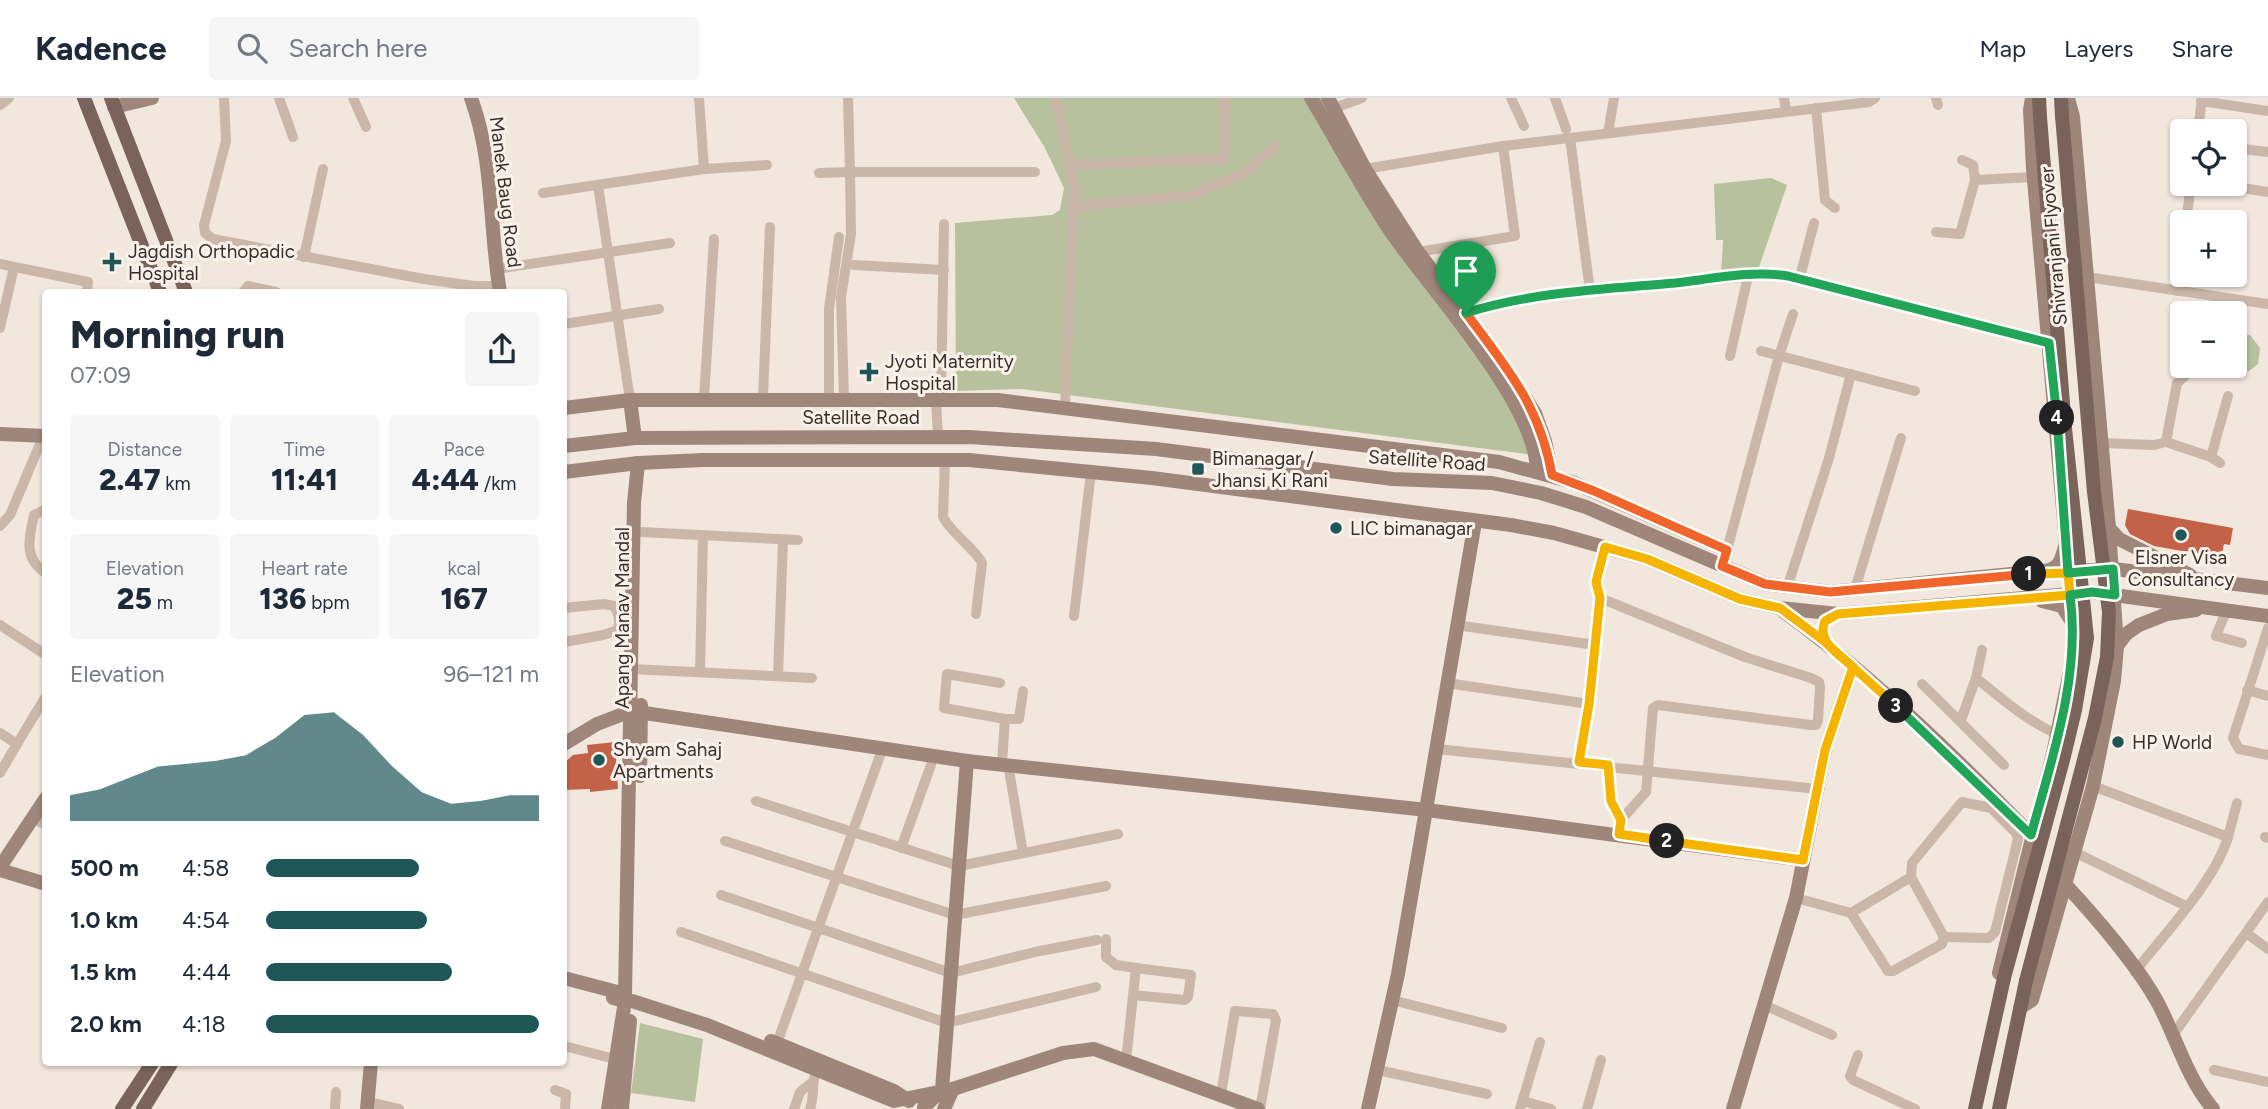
<!DOCTYPE html>
<html lang="en">
<head>
<meta charset="utf-8">
<style>
	body { margin:0; font-family:Figtree,sans-serif; background:#f6f6f7; color:#1f2937; height:100vh; display:flex; flex-direction:column; font-size:26px; white-space:nowrap }
	* { box-sizing:border-box; margin:0 }
	p { font-size:23px; color:#747a83 }
	.icon { flex:none; width:38px; height:38px; fill:none; stroke:currentColor; stroke-width:2; stroke-linecap:round; stroke-linejoin:round }
	.map { position:relative; flex:1; overflow:hidden }
	.side { position:absolute; left:42px; top:191px; width:525px; height:777px; display:flex; flex-direction:column; background:#fff; border-radius:7px; box-shadow:0 2px 5px #0004 }
	.side>* { flex:none }
	.buttons { position:absolute; left:2170px; top:21px; display:grid; gap:14px }
	.buttons a { display:grid; place-items:center; width:77px; height:77px; border-radius:7px; background:#fff; box-shadow:0 2px 5px #0004; font-size:35px }
	.pin { position:absolute; display:grid; place-items:center; width:60px; height:60px; color:#fff; margin:-72px -30px; border-radius:50% 50% 50% 0; rotate:-45deg; box-shadow:0 0 7px #0007 }
	.pin .icon { rotate:45deg }
	.km { position:absolute; width:35px; height:35px; margin:-18px; border-radius:50%; background:#222; color:#fff; font-size:19px; line-height:35px; text-align:center }
	.round { display:grid; place-items:center; flex:none; width:74px; height:74px; border-radius:7px; background:#f6f6f7 }
	.head { display:flex; align-items:center; justify-content:space-between; height:119px; padding:0 28px }
	h1 { font-size:38px; font-weight:800; line-height:52px }
	.metrics { display:grid; grid-template-columns:repeat(3,1fr); gap:10px; height:119px; padding:7px 28px }
	.metrics div { display:grid; align-content:center; border-radius:7px; background:#f6f6f7; text-align:center }
	.metrics b { font-size:30px; font-weight:800 }
	.metrics small { font-size:19px; font-weight:400 }
	.metrics p { font-size:19px }
	.chart { height:196px; padding:14px 28px }
	.chart p { display:flex; justify-content:space-between }
	.chart svg { width:100%; height:126px; margin-top:7px; fill:#1f5759; opacity:.7 }
	ul { padding:0 28px; list-style:none; font-size:23px }
	li { display:grid; grid-template-columns:112px 84px 1fr; align-items:center; height:52px }
	li i { height:18px; border-radius:9px; background:#1f5759 }
	header { display:flex; align-items:center; gap:42px; box-sizing:border-box; height:98px; padding:0 35px; background:#fff; border-bottom:2px solid #e0e1e3 }
	header strong { font-size:33px }
	nav { display:flex; gap:38px; margin-inline-start:auto; font-size:24px }
	.search { width:490px; height:63px; background:#f6f6f7; display:flex; align-items:center; gap:18px; box-sizing:border-box; padding:0 24px; border-radius:7px; color:#747a83; font-size:26px }
	.map>svg:first-child { display:block }
	.green { fill:#b7c19d }
	.building { fill:#c46249 }
	.lines { fill:none; stroke-linecap:round; stroke-linejoin:round }
	.street { stroke:#cab7a9; stroke-width:10 }
	.secondary { stroke:#9e867b; stroke-width:14 }
	.primary { stroke:#79635a; stroke-width:14 }
	.primary-bridge { stroke:#79635a; stroke-width:14 }
	.split-1-casing { stroke:#fff; stroke-width:14 }
	.split-2-casing { stroke:#fff; stroke-width:14 }
	.split-3-casing { stroke:#fff; stroke-width:14 }
	.split-4-casing { stroke:#fff; stroke-width:14 }
	.split-5-casing { stroke:#fff; stroke-width:14 }
	.split-1 { stroke:#f0652b; stroke-width:9 }
	.split-2 { stroke:#f5b400; stroke-width:9 }
	.split-3 { stroke:#f5b400; stroke-width:9 }
	.split-4 { stroke:#22a559; stroke-width:9 }
	.split-5 { stroke:#22a559; stroke-width:9 }
	.poi-dot { fill:#1f5759; stroke:#faf2ea; stroke-width:2.5 }
	.labels { text-anchor:middle; stroke-width:6; stroke-linejoin:round; paint-order:stroke }
	.street-label { font-size:19px; fill:#372d29; stroke:#faf2ea }
	.poi-label { font-size:19px; fill:#372d29; stroke:#faf2ea; text-anchor:start }
</style>
</head>
<body>
<header>
<strong>Kadence</strong>
<div class="search"><svg class="icon" aria-label="search" viewBox="0 0 24 24"><circle cx="10" cy="10" r="6"/><path d="M15 15l6 6"/></svg>Search here</div>
<nav><a>Map</a><a>Layers</a><a>Share</a></nav>
</header>
<div class="map">
<svg width="2268" height="1011" viewBox="0 0 2268 1011">
	<rect width="100%" height="100%" fill="#f2e7dd"/>
	<g class="green">
		<path d="M1014 0H1322L1519 299 1536 334 1534 357 1022 291 956 293 955 125 1052 117 1060 112 1064 90 1045 50Z"/>
		<path d="M1771 80 1787 87 1757 175 1721 176 1723 142H1716L1714 86Z"/>
		<path d="M2235 235 2250 237 2260 250 2258 266 2245 276 2229 274 2222 268H2235Z"/>
		<path d="M640 925 703 941 695 1004 631 995Z"/>
	</g>
	<g class="building">
		<path d="M2128 411 2233 430 2230 447 2224 446 2221 460 2154 448 2130 436 2125 427Z"/>
		<path d="M615 644 618 691 590 694V691L564 692V665L573 657 588 655 587 647Z"/>
	</g>
	<g class="lines">
		<g class="street">
			<path d="M224 0 226 43 204 127 205 135 213 141 424 181 474 188H499"/>
			<path d="M279 0 293 39"/>
			<path d="M353 0 366 29"/>
			<path d="M848 0 850 74H1035"/>
			<path d="M1056 0 1074 89 1065 310"/>
			<path d="M1511 0 1524 28"/>
			<path d="M1555 0 1566 31"/>
			<path d="M1784 0 1786 13"/>
			<path d="M1936 0 1938 7"/>
			<path d="M2201 3 2268 13"/>
			<path d="M0 7 9 0"/>
			<path d="M1334 10 1362 0"/>
			<path d="M1816 10 1825 102 1835 110"/>
			<path d="M2198 33 2202 0"/>
			<path d="M1608 35 1614 0"/>
			<path d="M2235 50 2268 54"/>
			<path d="M1962 62 1973 67 1975 82"/>
			<path d="M1070 67 1224 61V0"/>
			<path d="M704 71 767 67"/>
			<path d="M1365 71 1503 48 1869 4 1875 0"/>
			<path d="M819 75 850 74 851 136 841 199 844 300"/>
			<path d="M2217 86 2268 94"/>
			<path d="M598 87 630 302"/>
			<path d="M543 95 704 71 699 0"/>
			<path d="M1073 109 1192 97 1246 74 1275 48"/>
			<path d="M2187 118 2237 124"/>
			<path d="M2186 124 2191 86"/>
			<path d="M1936 134 1960 136 1975 82 2033 79"/>
			<path d="M1418 154 1515 138 1503 48"/>
			<path d="M304 159 323 71"/>
			<path d="M0 166 88 184 87 194"/>
			<path d="M854 167 944 172"/>
			<path d="M496 171 670 145"/>
			<path d="M2087 179 2268 206"/>
			<path d="M1799 183 1814 125"/>
			<path d="M1590 193 1776 176 2049 245"/>
			<path d="M2177 193 2182 152"/>
			<path d="M243 194 248 188 276 194"/>
			<path d="M2219 215 2221 199"/>
			<path d="M1461 217 1490 207 1590 193 1570 40"/>
			<path d="M564 226 659 211"/>
			<path d="M0 230 14 169"/>
			<path d="M1761 253 1915 293"/>
			<path d="M1730 258 1748 178"/>
			<path d="M763 300 770 129"/>
			<path d="M829 300V211L839 139"/>
			<path d="M704 301 714 141"/>
			<path d="M936 301 938 339"/>
			<path d="M941 301 944 126"/>
			<path d="M2166 344 2177 285 2185 278V268"/>
			<path d="M2101 345 2154 347 2166 344 2211 359 2228 298"/>
			<path d="M2211 359 2220 365"/>
			<path d="M945 362 943 419C952 436 978 454 982 465L976 516"/>
			<path d="M46 411 34 417C29 440 23 461 46 475"/>
			<path d="M0 428 10 417 40 346"/>
			<path d="M641 434 798 442"/>
			<path d="M1727 452 1779 258 1793 216"/>
			<path d="M1787 490 1829 360 1851 276"/>
			<path d="M1855 491 1901 340"/>
			<path d="M1600 500 1745 559 1811 580 1819 584 1820 589 1818 622 1816 627H1811L1658 607 1653 610 1646 694 1621 722 1619 736"/>
			<path d="M564 510 604 506 614 508C619 516 620 522 618 532L603 537 564 544"/>
			<path d="M2227 511 2216 538 2242 545"/>
			<path d="M1074 518 1091 374"/>
			<path d="M0 527 46 557"/>
			<path d="M1456 527 1595 547"/>
			<path d="M2268 530 2233 640 2239 651 2268 657"/>
			<path d="M1982 552 1976 580C2002 601 2027 623 2057 636"/>
			<path d="M632 571 812 580"/>
			<path d="M700 574 703 438"/>
			<path d="M778 578 783 442"/>
			<path d="M1000 585 947 576 944 610 1005 621"/>
			<path d="M1447 585 1589 606"/>
			<path d="M1922 586 2004 667"/>
			<path d="M2247 592 2268 598"/>
			<path d="M1961 622 1976 580"/>
			<path d="M0 635 17 646 46 598"/>
			<path d="M1437 651 1817 691"/>
			<path d="M1579 664 1589 606 1600 500 1596 484 1605 449"/>
			<path d="M1002 666 1005 621H1019L1023 593"/>
			<path d="M1008 666 1023 755"/>
			<path d="M1608 668 1611 703 1621 722"/>
			<path d="M0 675 17 646"/>
			<path d="M2093 688 2228 739C2215 783 2164 836 2135 874"/>
			<path d="M756 703 959 768 1118 736"/>
			<path d="M32 720 46 727"/>
			<path d="M2228 739 2237 705"/>
			<path d="M2265 739 2268 740"/>
			<path d="M725 743 955 817 1106 788"/>
			<path d="M901 750 931 667"/>
			<path d="M2072 753 2186 808"/>
			<path d="M721 797 951 875 1035 854 1097 842"/>
			<path d="M1796 800 1851 815 1911 779 1912 765 1962 704 1991 710 2016 735 2018 741 1995 834 1989 840 1944 839"/>
			<path d="M1851 815 1888 873H1893L1942 846 1944 839 1911 779"/>
			<path d="M681 834 947 925 1096 889"/>
			<path d="M2246 835 2268 851"/>
			<path d="M1106 841V859L1116 867 1136 870"/>
			<path d="M1392 902 1502 930"/>
			<path d="M1764 907 1832 937"/>
			<path d="M2173 937 2268 804"/>
			<path d="M564 948 615 961"/>
			<path d="M776 948 883 649"/>
			<path d="M1858 957 1850 978 1853 982 1915 1011"/>
			<path d="M1126 963 1136 870 1191 877 1188 899 1185 902 1133 897"/>
			<path d="M1378 972 1487 996"/>
			<path d="M2214 972 2268 984"/>
			<path d="M555 992 566 996 565 1011"/>
			<path d="M1221 996 1235 913 1273 916 1276 922 1260 1011"/>
			<path d="M1523 1003 1551 1011"/>
			<path d="M368 1004 399 1011"/>
			<path d="M335 1011 336 994"/>
			<path d="M794 1011 800 994 811 985"/>
			<path d="M810 1011C815 997 811 986 816 973"/>
			<path d="M1520 1011 1540 944"/>
			<path d="M1587 1011 1601 962"/>
		</g>
		<g class="secondary">
			<path d="M471 0C494 62 489 130 500 194"/>
			<path d="M1311 0C1338 45 1362 90 1391 134 1431 192 1537 306 1537 374"/>
			<path d="M1328 0 1365 71 1418 154 1497 257 1535 315 1545 343 1552 377"/>
			<path d="M2032 0 2030 12 2033 71 2066 445C2062 459 2061 471 2044 473"/>
			<path d="M2068 0 2073 19 2109 430 2119 441 2190 477"/>
			<path d="M114 9 152 0"/>
			<path d="M630 302H998L1499 364 1572 384 1727 452 1722 468"/>
			<path d="M564 310 630 302 635 340"/>
			<path d="M0 336 46 338"/>
			<path d="M564 348 635 340 969 339 1156 351 1393 381 1492 385 1541 395 1586 409 1765 486 1830 494 2011 476 2114 471 2268 490"/>
			<path d="M564 374 638 365 703 362H969L1152 380 1511 427 1554 435 1647 461 1740 501 1780 510 1838 516 2092 494 2268 518"/>
			<path d="M2109 431 2117 548"/>
			<path d="M1783 513C1871 577 1956 659 2031 737"/>
			<path d="M564 646 597 626 631 613 967 663 1427 712 1803 762"/>
			<path d="M640 678 641 607"/>
			<path d="M0 769 46 700"/>
			<path d="M0 772 46 786"/>
			<path d="M2063 784C2093 816 2139 869 2159 907 2177 942 2187 980 2213 1011"/>
			<path d="M1999 875 2054 651 2074 554V527L2062 508 2042 503"/>
			<path d="M564 880 625 896 634 405 638 365"/>
			<path d="M632 903 707 927 894 1003 953 991 1063 955 1094 951 1258 1011"/>
			<path d="M2020 910 2032 902 2093 688 2114 583 2117 548 2126 536 2139 527 2167 516 2196 512"/>
			<path d="M771 943 894 993 909 1003"/>
			<path d="M924 1009 942 992 967 663"/>
			<path d="M367 1011 371 964"/>
			<path d="M608 1011 625 903 613 900"/>
			<path d="M622 1011 630 923"/>
			<path d="M944 1011 953 991"/>
			<path d="M1368 1011 1398 876 1475 424"/>
			<path d="M1733 1011 1796 800 1825 652 1853 569"/>
		</g>
		<g class="primary">
			<path d="M84 0 160 194"/>
			<path d="M111 0 186 194"/>
			<path d="M2039 0 2040 19"/>
			<path d="M2061 0 2062 18"/>
			<path d="M122 1011 153 964"/>
			<path d="M143 1011 172 964"/>
			<path d="M1975 1011 2004 880"/>
			<path d="M1999 1011 2026 883"/>
		</g>
		<g class="primary-bridge">
			<path d="M2004 880 2063 662 2075 612 2087 540 2065 330 2040 19"/>
			<path d="M2026 883 2095 620 2107 559 2109 514 2094 394 2062 18"/>
		</g>
	</g>
	<g class="lines">
		<defs>
			<path id="split-1" d="M1466 215C1507 270 1540 308 1552 377L1594 393 1727 452 1722 468 1765 486 1830 494 2029 476"/>
			<path id="split-2" d="M1667 743 1803 762 1825 652 1853 569C1839 556 1816 544 1825 523L1838 516 2070 497 2068 475 2029 476"/>
			<path id="split-3" d="M1667 743 1619 736 1621 722 1611 703 1608 667 1579 664 1589 606 1600 500 1596 484 1605 449 1647 461 1740 501 1780 510 1824 543 1896 608"/>
			<path id="split-4" d="M1896 608 2031 737C2052 660 2081 578 2070 497L2092 494 2115 497 2113 471 2068 475 2057 320"/>
			<path id="split-5" d="M1466 215C1530 194 1607 191 1675 185 1711 181 1752 172 1788 178L2049 245 2057 320"/>
		</defs>
		<use href="#split-1" class="split-1-casing"/>
		<use href="#split-2" class="split-2-casing"/>
		<use href="#split-3" class="split-3-casing"/>
		<use href="#split-4" class="split-4-casing"/>
		<use href="#split-5" class="split-5-casing"/>
		<use href="#split-1" class="split-1"/>
		<use href="#split-2" class="split-2"/>
		<use href="#split-3" class="split-3"/>
		<use href="#split-4" class="split-4"/>
		<use href="#split-5" class="split-5"/>
	</g>
	<g class="poi-dot">
		<path d="M108.5 153.5h7v7h7v7h-7v7h-7v-7h-7v-7h7z"/>
		<path d="M865.5 263.5h7v7h7v7h-7v7h-7v-7h-7v-7h7z"/>
		<rect x="1191" y="364" width="14" height="14" rx="3.5"/>
		<circle cx="1336" cy="430" r="7"/>
		<circle cx="2181" cy="437" r="7"/>
		<circle cx="2118" cy="644" r="7"/>
		<circle cx="599" cy="662" r="7"/>
	</g>
	<g class="labels">
		<g class="street-label">
			<text transform="translate(506 94) rotate(83)" y="7">Manek Baug Road</text>
			<text transform="translate(2053 148) rotate(-95)" y="7">Shivranjani Flyover</text>
			<text x="861" y="326">Satellite Road</text>
			<text transform="translate(1427 362) rotate(4)" y="7">Satellite Road</text>
			<text transform="translate(622 520) rotate(-90)" y="7">Apang Manav Mandal</text>
		</g>
		<g class="poi-label">
			<text x="128" y="160">Jagdish Orthopadic<tspan x="128" dy="22">Hospital</tspan></text>
			<text x="885" y="270">Jyoti Maternity<tspan x="885" dy="22">Hospital</tspan></text>
			<text x="1212" y="367">Bimanagar /<tspan x="1212" dy="22">Jhansi Ki Rani</tspan></text>
			<text x="1350" y="437">LIC bimanagar</text>
			<text x="2181" y="466" text-anchor="middle">Elsner Visa<tspan x="2181" dy="22">Consultancy</tspan></text>
			<text x="2132" y="651">HP World</text>
			<text x="613" y="658">Shyam Sahaj<tspan x="613" dy="22">Apartments</tspan></text>
		</g>
	</g>
</svg>
<div class="buttons">
<a><svg class="icon" aria-label="locate" viewBox="0 0 24 24"><circle cx="12" cy="12" r="6"/><path d="M12 2v4M12 18v4M2 12h4M18 12h4"/></svg></a>
<a>+</a>
<a>−</a>
</div>
<div class="pin" style="left:1466px;top:215px;background:#1e9e55"><svg class="icon" aria-label="arrive" viewBox="0 0 24 24"><path d="M6 21V4h12l-3 4 3 4H6"/></svg></div>
<b class="km" style="left:2029px;top:476px">1</b>
<b class="km" style="left:1667px;top:743px">2</b>
<b class="km" style="left:1896px;top:608px">3</b>
<b class="km" style="left:2057px;top:320px">4</b>
<section class="side">
<div class="head"><div><h1>Morning run</h1><p>07:09</p></div><a class="round"><svg class="icon" aria-label="share" viewBox="0 0 24 24"><path d="M12 15V3M7 8l5-5 5 5M5 13v7h14v-7"/></svg></a></div>
<div class="metrics">
<div><p>Distance</p><b>2.47<small> km</small></b></div>
<div><p>Time</p><b>11:41</b></div>
<div><p>Pace</p><b>4:44<small> /km</small></b></div>
</div>
<div class="metrics">
<div><p>Elevation</p><b>25<small> m</small></b></div>
<div><p>Heart rate</p><b>136<small> bpm</small></b></div>
<div><p>kcal</p><b>167</b></div>
</div>
<div class="chart"><p><span>Elevation</span>96–121 m</p>
<svg viewBox="0 0 160 44" preserveAspectRatio="none"><path d="M0 44V35L10 33L20 29L30 25L40 24L50 23L60 21L70 15L80 7L90 6L100 14L110 25L120 34L130 38L140 37L150 35L160 35V44z"/></svg>
</div>
<ul>
<li><b>500 m</b>4:58<i style="width:56%"></i></li>
<li><b>1.0 km</b>4:54<i style="width:59%"></i></li>
<li><b>1.5 km</b>4:44<i style="width:68%"></i></li>
<li><b>2.0 km</b>4:18<i style="width:100%"></i></li>
</ul>
</section>
</div>
</body>
</html>
